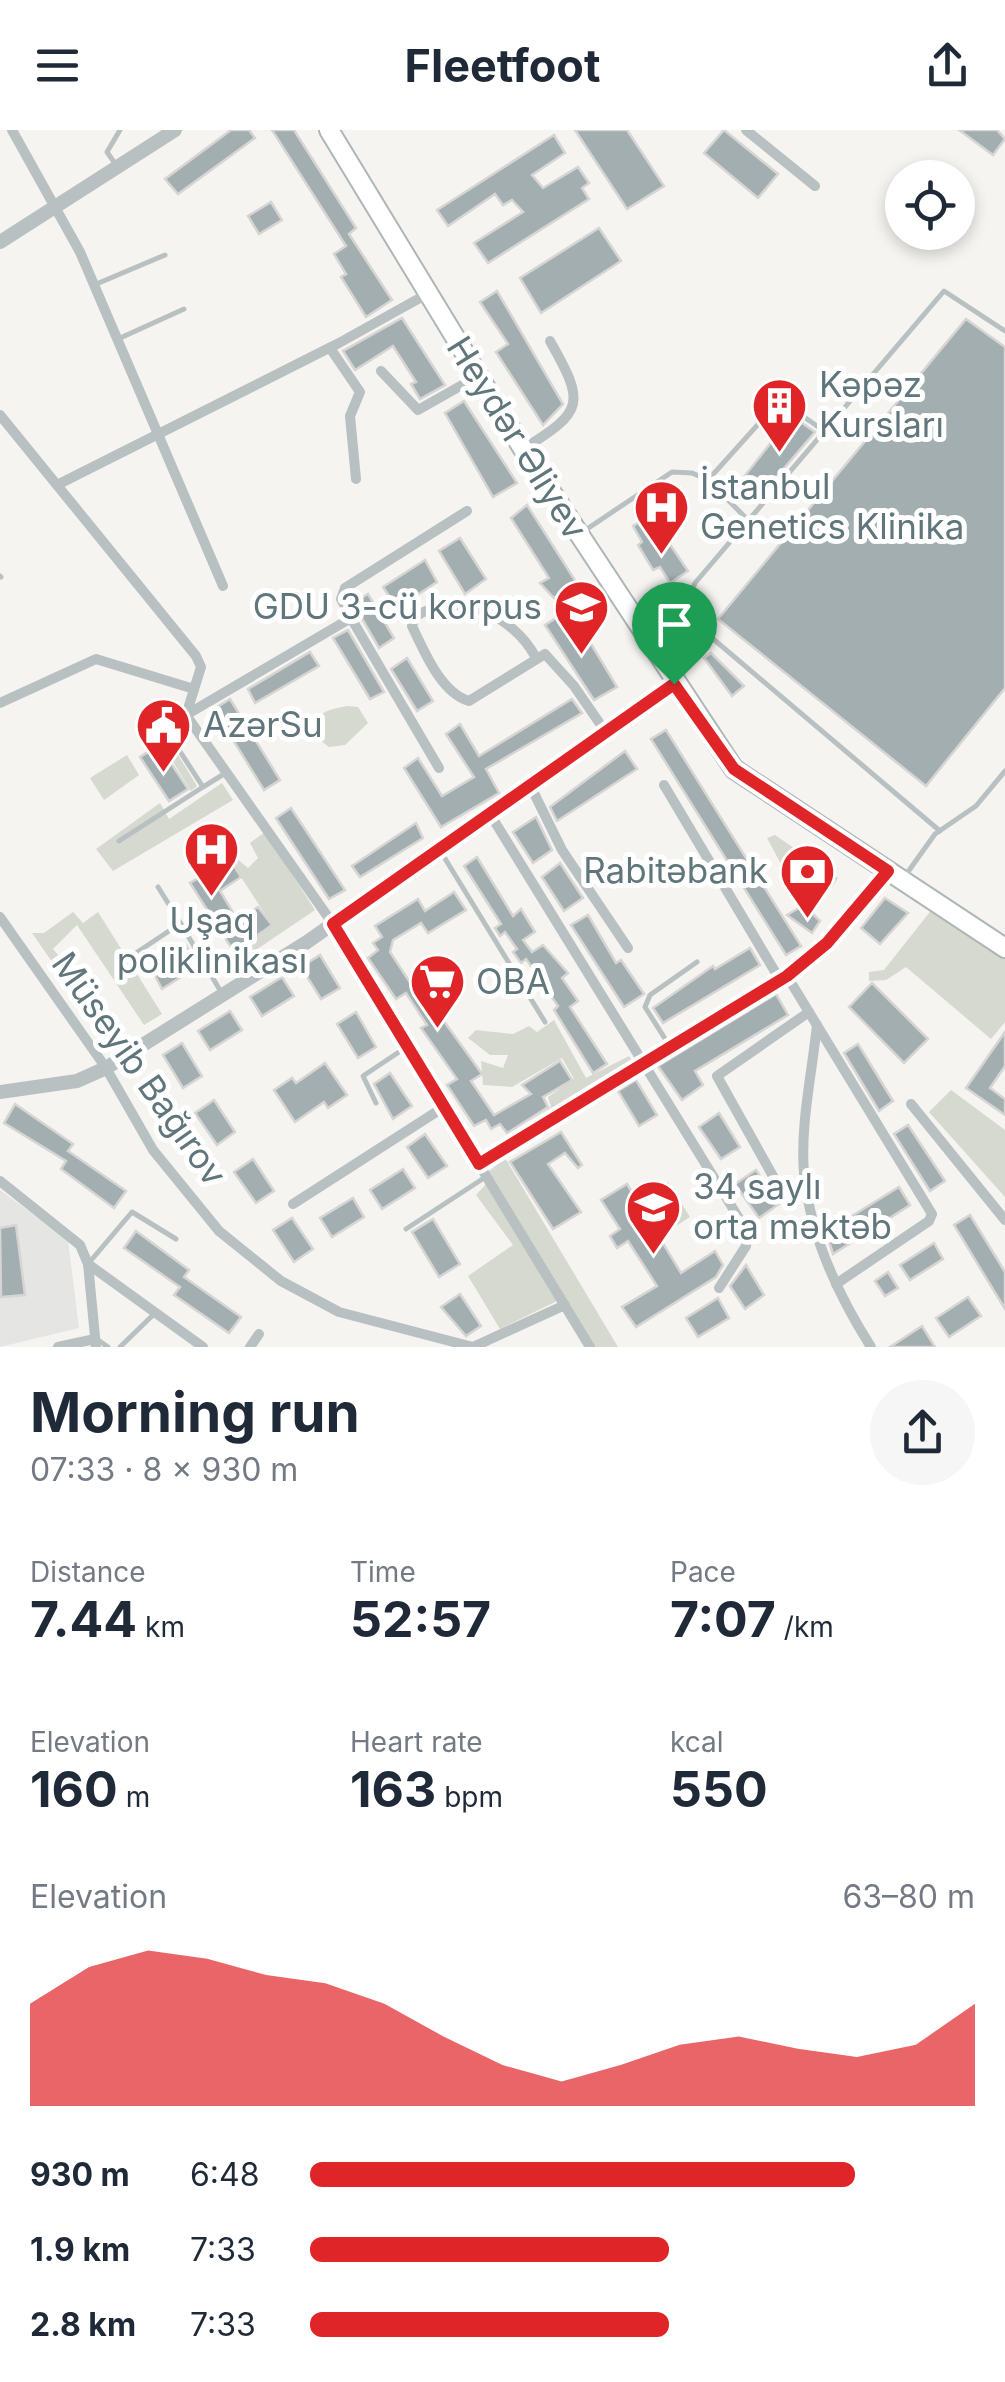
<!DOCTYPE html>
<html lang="en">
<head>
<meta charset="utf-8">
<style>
	body { margin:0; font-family:Inter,sans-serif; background:#f6f6f7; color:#1f2937; height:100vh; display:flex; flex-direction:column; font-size:38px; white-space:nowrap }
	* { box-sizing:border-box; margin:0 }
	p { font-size:32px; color:#747a83 }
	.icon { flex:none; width:55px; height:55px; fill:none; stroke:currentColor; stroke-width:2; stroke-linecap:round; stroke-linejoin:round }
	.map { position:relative; height:1217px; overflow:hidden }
	.sheet { display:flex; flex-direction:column; background:#fff; flex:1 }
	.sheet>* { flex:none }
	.buttons { position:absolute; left:885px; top:30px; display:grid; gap:20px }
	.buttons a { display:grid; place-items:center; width:90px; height:90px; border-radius:50%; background:#fff; box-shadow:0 5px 15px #0003; font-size:50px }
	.pin { position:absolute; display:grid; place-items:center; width:85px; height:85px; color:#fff; margin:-102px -42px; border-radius:50% 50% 50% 0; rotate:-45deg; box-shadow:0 0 10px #0007 }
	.pin .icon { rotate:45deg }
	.round { display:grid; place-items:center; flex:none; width:105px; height:105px; border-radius:52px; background:#f6f6f7 }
	.head { display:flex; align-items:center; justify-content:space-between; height:170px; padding:0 30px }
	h1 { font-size:55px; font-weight:700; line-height:75px }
	.metrics { display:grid; grid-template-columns:repeat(3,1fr); gap:15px; height:170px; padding:10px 30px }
	.metrics div { display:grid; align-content:center }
	.metrics b { font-size:50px; font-weight:700 }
	.metrics small { font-size:28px; font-weight:400 }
	.metrics p { font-size:28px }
	.chart { height:280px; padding:20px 30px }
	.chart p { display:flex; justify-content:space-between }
	.chart svg { width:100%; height:180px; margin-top:10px; fill:#e02528; opacity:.7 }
	ul { padding:0 30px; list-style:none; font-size:32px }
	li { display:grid; grid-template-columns:160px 120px 1fr; align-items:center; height:75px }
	li i { height:25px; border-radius:12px; background:#e02528 }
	header { display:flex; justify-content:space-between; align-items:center; height:130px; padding:0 30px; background:#fff; font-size:45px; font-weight:700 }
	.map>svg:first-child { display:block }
	.built { fill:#e5e5e4 }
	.green { fill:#d6d9d0 }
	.building { fill:#a2aeb0; stroke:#d6d5d3; stroke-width:2.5 }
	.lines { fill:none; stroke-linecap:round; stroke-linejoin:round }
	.primary-casing { stroke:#afb6b8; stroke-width:22 }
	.service { stroke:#b9c0c1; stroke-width:5 }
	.minor { stroke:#b9c0c1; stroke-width:10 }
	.tertiary { stroke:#b9c0c1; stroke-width:14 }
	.primary { stroke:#fff; stroke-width:18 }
	.route-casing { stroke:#fff; stroke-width:20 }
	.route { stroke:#e02528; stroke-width:12 }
	.labels { text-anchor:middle; stroke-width:10; stroke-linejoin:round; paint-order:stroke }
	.poi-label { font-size:35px; fill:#60767b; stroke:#fff; text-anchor:start }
	.street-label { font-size:35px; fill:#60767b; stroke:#fff }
</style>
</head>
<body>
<header><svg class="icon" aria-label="menu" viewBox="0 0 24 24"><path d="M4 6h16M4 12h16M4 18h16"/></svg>Fleetfoot<svg class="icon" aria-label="share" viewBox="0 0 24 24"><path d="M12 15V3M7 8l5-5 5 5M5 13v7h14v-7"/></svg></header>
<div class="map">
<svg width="1005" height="1217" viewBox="0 0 1005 1217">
	<rect width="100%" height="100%" fill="#f5f4f1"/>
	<path class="built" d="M0 1060 68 1110 79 1198 0 1217Z"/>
	<g class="green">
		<path d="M348 576 358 577 368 593 345 615 329 617 309 602C315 582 330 579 348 576Z"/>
		<path d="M164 602 197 656 191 661 157 606Z"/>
		<path d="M127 625 139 645 104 670 90 648Z"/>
		<path d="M222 653 233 670 113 741 96 719 160 673 169 689Z"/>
		<path d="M265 702 315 780 241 830 234 822 272 795 232 733 236 728 248 738 258 728 250 713Z"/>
		<path d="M775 705 838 748 832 757 815 763 810 778 802 773 767 708Z"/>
		<path d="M933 778 1005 826V892L991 909 906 837 886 850 869 851V842L884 840Z"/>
		<path d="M73 782 83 793 98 782 162 884 144 895 77 795 53 819 79 849 68 855 32 803H44Z"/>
		<path d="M554 890 586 948 629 926 635 934 515 1008 509 1005 551 977 548 967 574 949 562 928 512 957 483 955 481 931 503 938 508 925H490L468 908 476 900 513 904 529 896 537 902Z"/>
		<path d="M951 960 1005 1000V1067L929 982Z"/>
		<path d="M505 1028 618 1217H594L488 1042Z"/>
		<path d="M668 1052 690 1087 665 1103 644 1067Z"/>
		<path d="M487 1053 557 1171 500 1199 468 1146 513 1115 476 1065Z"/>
	</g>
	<g class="building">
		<path d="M231 0H249L255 8 178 64 165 49Z"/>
		<path d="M272 0H294L356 98 349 104 392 170 366 187 341 147 346 144 334 124 346 116Z"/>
		<path d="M575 0H627L664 56 627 79Z"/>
		<path d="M724 0 778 44 758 68 704 23Z"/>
		<path d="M959 0H997L1005 9 993 25Z"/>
		<path d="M554 5 565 23 532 45 543 58 578 37 589 53 582 58 589 69 488 133 474 113 523 82 512 70 503 75 495 64 448 96 437 80Z"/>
		<path d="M271 72 282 90 259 104 248 86Z"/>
		<path d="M599 98 621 131 541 183 520 148Z"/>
		<path d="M497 161 563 274 543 295 496 222 508 214 480 172Z"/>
		<path d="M402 188 445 255 420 269 411 254 416 252 393 216 355 240 343 221Z"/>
		<path d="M966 189 1005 217V558L926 656 718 489Z"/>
		<path d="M464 271 517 353 493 367 445 283Z"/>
		<path d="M792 286 815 302 762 364 743 348Z"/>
		<path d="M527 375 576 452 554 468 540 453 549 448 511 388Z"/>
		<path d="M650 385 688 441 670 453 660 437 653 440 638 415 642 412 633 396Z"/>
		<path d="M460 408 486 449 465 464 439 421Z"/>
		<path d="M425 430 437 452 397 478 383 457Z"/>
		<path d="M368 464 394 508 379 518 353 473Z"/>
		<path d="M570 479 617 557 594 570 545 495Z"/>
		<path d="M348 500 384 562 370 569 333 508Z"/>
		<path d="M310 522 319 536 255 573 248 559Z"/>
		<path d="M711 523 744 556 732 566 704 528Z"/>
		<path d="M407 528 433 571 417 581 391 539Z"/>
		<path d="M230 569 280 650 264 660 214 579Z"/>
		<path d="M572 569 582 583 486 639 499 663 441 697 404 638 418 628 442 666 474 647 446 604 460 594 479 626Z"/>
		<path d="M666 600 801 816 786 825 651 609Z"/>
		<path d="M159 615 188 659 169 671 140 627Z"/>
		<path d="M625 621 637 639 557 691 550 677Z"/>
		<path d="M291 678 345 760 329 769 276 688Z"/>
		<path d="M536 687 552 720 533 733 513 702Z"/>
		<path d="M416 693 423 708 360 747 352 736Z"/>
		<path d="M477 727 513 786 521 779 535 802 523 810 532 822 543 815 568 843 562 848 578 871 570 877 607 934 593 943 554 880 558 876 546 859 541 863 533 852 539 847 526 829 521 833 513 822 517 819 505 802 500 806 495 798 501 794 464 736Z"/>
		<path d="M230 729 241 747 220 761 238 791 258 777 272 795 234 822 190 753Z"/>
		<path d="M560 733 583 768 564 781 542 747Z"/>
		<path d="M454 762 466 780 428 803 421 793 393 810 390 822 409 851 420 843 442 880 438 883 482 944 471 951 494 985 531 964 522 955 560 931 572 950 543 967 548 977 507 1003 500 994 491 999 486 990 474 996 447 955 457 949 421 898 427 895 406 863 396 869 368 828 378 820 373 813 382 807 375 796 418 769 425 781Z"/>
		<path d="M885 768 908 783 880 814 861 798Z"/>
		<path d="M804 775 820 791 812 803 787 785Z"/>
		<path d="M588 785 616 833 621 830 644 864 624 877 571 795Z"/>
		<path d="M186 815 198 836 162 859 151 838Z"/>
		<path d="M750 818 760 835 663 893 653 878 713 836 715 839Z"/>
		<path d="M320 825 340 858 321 869 301 837Z"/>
		<path d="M282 847 294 866 262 886 250 867Z"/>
		<path d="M872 853 928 909 904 933 849 877Z"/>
		<path d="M776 864 788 885 695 941 703 955 682 970 658 936Z"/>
		<path d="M230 881 242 900 210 920 198 901Z"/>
		<path d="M356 882 376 917 358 928 337 894Z"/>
		<path d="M1005 902V936L990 958 1005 969V985L966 958Z"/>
		<path d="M182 913 202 946 183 958 163 925Z"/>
		<path d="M858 914 893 971 879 981 844 923Z"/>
		<path d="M325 933 347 965 328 978 324 972 295 992 274 960 292 948 296 953Z"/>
		<path d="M390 943 412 976 393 989 374 954Z"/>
		<path d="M636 950 657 985 639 996 618 961Z"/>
		<path d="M214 970 235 1002 217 1015 195 983Z"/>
		<path d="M15 974 73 1014 68 1021 126 1061 114 1078 61 1039 66 1031 4 993Z"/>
		<path d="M719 983 740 1017 721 1029 699 997Z"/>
		<path d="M908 995 945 1051 930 1061 894 1004Z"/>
		<path d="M561 1002 582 1035 578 1038 565 1023 548 1034 581 1082 553 1099 510 1032Z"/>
		<path d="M425 1004 447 1036 428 1048 407 1017Z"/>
		<path d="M253 1029 274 1061 256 1073 234 1042Z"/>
		<path d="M403 1039 415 1058 382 1079 370 1060Z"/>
		<path d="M756 1040 779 1074 759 1088 735 1054Z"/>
		<path d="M627 1054 681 1143 715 1121 723 1135 716 1147 636 1197 622 1177 657 1156 628 1111 617 1118 610 1106 620 1099 601 1070Z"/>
		<path d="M899 1057 910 1075 833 1124 826 1102Z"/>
		<path d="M353 1068 364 1087 332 1107 320 1088Z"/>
		<path d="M970 1085 1005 1142V1179L954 1095Z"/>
		<path d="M292 1088 313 1119 294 1132 273 1100Z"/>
		<path d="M433 1089 460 1134 439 1147 412 1102Z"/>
		<path d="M16 1095 25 1165 1 1167 0 1098Z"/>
		<path d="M136 1101 189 1140 184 1147 241 1187 229 1203 174 1165 180 1157 124 1118Z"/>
		<path d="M934 1113 943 1129 910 1150 900 1135Z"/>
		<path d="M746 1135 764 1165 745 1179 730 1156Z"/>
		<path d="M888 1142 898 1158 885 1166 875 1151Z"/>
		<path d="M460 1164 481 1196 466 1206 441 1177Z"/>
		<path d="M968 1167 981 1186 949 1207 936 1188Z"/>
		<path d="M718 1168 729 1188 698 1207 686 1188Z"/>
		<path d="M922 1196 935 1217H890Z"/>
	</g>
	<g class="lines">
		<defs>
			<path id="primary" d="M329 0 523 319 734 639 1005 818"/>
		</defs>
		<use href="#primary" class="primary-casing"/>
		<g class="service">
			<path d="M116 35 107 22 120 0"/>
			<path d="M94 155 165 125"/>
			<path d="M118 209 184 179"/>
			<path d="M748 390 708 350 780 270 824 301"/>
			<path d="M581 403 672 342 692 343 708 350"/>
			<path d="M0 446 1 447"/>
			<path d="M168 603 203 657 224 644"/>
			<path d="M940 701 692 491 684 478 695 453 944 161 1005 201"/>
			<path d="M119 711 203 657"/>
			<path d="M441 722 545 892"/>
			<path d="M905 746 935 704 976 676 1005 641"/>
			<path d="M158 757 183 797"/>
			<path d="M136 823 175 797 184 799 221 862"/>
			<path d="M669 915 645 877 650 865 697 832"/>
			<path d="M376 973 363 946 405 918"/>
			<path d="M406 1099 484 1048"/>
			<path d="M88 1134 132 1082 176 1109"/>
			<path d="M98 1210 108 1217"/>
			<path d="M120 1217 153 1185"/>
		</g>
		<g class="minor">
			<path d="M12 0 80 122 223 456"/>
			<path d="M746 0 815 56"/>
			<path d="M330 218 360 262 350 286 356 349"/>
			<path d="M381 241 418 280 478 246"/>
			<path d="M0 285 196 526 201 537 186 585 333 794 590 1217"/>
			<path d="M523 319C585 281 585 273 550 211"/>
			<path d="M57 355 339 213 427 164"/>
			<path d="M351 488 341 469 345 458 467 381"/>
			<path d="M535 526C513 486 457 458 415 487L412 496C424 521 441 563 469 571L545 524 574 556 605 601"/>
			<path d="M0 573 96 529 194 559"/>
			<path d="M186 585 351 488 439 638"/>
			<path d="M530 655 562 720 628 818"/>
			<path d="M664 655 780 850"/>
			<path d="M490 684 748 1103 746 1116 719 1158"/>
			<path d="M0 787 106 938 153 1020 219 1101 281 1151 339 1182 473 1217 565 1175"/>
			<path d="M787 846 932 1084 929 1091 836 1154"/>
			<path d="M817 895C812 943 800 996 804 1043 810 1105 838 1165 871 1217"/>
			<path d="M911 974 1005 1090"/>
			<path d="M479 1034 787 846 827 813 888 741"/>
			<path d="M774 1048 717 946 809 882"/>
			<path d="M0 1051 80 1115 88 1134 96 1217"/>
			<path d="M293 1074 444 977"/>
			<path d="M88 1134 203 1217"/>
			<path d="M58 1217 95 1209"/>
			<path d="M250 1217 259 1204"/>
		</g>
		<g class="tertiary">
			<path d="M0 112 175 0"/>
			<path d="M0 962 77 951 106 938 307 812 674 553"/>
		</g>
		<use href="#primary" class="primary"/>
	</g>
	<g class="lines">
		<defs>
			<path id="route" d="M674 554 734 639 888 741 827 813 787 846 479 1034 333 794Z"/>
		</defs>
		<use href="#route" class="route-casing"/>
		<use href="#route" class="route"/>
	</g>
	<defs>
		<symbol id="building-pin" viewBox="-11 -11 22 30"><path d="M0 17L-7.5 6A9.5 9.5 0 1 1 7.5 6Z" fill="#e02528" stroke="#fff"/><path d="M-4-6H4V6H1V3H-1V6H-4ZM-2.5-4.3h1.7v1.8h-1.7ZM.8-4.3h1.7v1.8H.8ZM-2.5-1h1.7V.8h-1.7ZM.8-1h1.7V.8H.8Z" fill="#fff"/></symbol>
		<symbol id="hospital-pin" viewBox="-11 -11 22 30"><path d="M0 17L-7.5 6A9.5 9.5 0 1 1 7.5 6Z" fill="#e02528" stroke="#fff"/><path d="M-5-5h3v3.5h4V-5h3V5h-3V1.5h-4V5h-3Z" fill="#fff"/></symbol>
		<symbol id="university-pin" viewBox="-11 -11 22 30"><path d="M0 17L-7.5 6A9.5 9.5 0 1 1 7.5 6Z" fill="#e02528" stroke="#fff"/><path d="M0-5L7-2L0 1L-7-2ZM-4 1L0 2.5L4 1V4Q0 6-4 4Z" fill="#fff"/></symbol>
		<symbol id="civic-pin" viewBox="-11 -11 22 30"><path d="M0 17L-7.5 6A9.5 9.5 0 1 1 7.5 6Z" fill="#e02528" stroke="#fff"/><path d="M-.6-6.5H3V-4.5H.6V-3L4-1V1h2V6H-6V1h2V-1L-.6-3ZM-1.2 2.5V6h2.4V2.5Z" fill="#fff"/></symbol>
		<symbol id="bank-pin" viewBox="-11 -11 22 30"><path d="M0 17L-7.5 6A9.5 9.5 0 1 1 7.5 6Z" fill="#e02528" stroke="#fff"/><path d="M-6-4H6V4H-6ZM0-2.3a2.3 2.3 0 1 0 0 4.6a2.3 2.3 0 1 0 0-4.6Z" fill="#fff"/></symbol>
		<symbol id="supermarket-pin" viewBox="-11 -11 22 30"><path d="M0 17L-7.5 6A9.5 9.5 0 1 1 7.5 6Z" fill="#e02528" stroke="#fff"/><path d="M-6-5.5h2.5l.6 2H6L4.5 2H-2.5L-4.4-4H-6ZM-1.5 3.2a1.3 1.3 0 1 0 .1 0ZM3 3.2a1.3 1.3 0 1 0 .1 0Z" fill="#fff"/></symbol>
		<symbol id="school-pin" viewBox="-11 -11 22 30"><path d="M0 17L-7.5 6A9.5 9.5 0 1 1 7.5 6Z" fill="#e02528" stroke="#fff"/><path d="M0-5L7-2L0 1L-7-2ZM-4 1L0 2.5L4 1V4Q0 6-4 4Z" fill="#fff"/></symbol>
	</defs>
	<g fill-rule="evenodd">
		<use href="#building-pin" x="748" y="244" width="63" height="86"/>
		<use href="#hospital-pin" x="630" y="346" width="63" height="86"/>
		<use href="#university-pin" x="550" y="446" width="63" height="86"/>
		<use href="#civic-pin" x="132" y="564" width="63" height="86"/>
		<use href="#hospital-pin" x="180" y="688" width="63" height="86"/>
		<use href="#bank-pin" x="776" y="710" width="63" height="86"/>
		<use href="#supermarket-pin" x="406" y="820" width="63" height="86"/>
		<use href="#school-pin" x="622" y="1046" width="63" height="86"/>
	</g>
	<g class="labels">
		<g class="poi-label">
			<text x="819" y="267">Kəpəz<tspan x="819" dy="40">Kursları</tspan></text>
			<text x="700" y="369">İstanbul<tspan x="700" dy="40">Genetics Klinika</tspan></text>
			<text x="542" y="489" text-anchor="end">GDU 3-cü korpus</text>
			<text x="203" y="607">AzərSu</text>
			<text x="768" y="753" text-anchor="end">Rabitəbank</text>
			<text x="212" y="803" text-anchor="middle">Uşaq<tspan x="212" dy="40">poliklinikası</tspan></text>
			<text x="476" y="864">OBA</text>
			<text x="693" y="1069">34 saylı<tspan x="693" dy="40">orta məktəb</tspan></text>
		</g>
		<g class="street-label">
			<text transform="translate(517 308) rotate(58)" y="12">Heydər Əliyev</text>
			<text transform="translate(139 939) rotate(55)" y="12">Müseyib Bağırov</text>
		</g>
	</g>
</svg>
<div class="buttons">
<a><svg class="icon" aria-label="locate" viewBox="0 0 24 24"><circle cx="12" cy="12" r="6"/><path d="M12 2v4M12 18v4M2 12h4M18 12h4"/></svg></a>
</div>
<div class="pin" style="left:674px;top:554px;background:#1e9e55"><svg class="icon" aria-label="arrive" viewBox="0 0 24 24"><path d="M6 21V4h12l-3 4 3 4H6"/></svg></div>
</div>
<section class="sheet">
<div class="head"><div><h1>Morning run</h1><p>07:33 · 8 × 930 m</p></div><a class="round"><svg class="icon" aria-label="share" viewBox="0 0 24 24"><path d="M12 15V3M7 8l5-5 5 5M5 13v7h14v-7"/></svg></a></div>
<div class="metrics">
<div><p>Distance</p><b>7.44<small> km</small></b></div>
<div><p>Time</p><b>52:57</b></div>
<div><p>Pace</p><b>7:07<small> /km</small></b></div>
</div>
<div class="metrics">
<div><p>Elevation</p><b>160<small> m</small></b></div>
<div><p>Heart rate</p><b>163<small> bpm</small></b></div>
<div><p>kcal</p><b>550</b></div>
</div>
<div class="chart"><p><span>Elevation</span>63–80 m</p>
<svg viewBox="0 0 160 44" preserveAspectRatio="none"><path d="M0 44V19L10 10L20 6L30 8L40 12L50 14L60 19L70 27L80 34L90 38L100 34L110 29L120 27L130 30L140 32L150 29L160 19V44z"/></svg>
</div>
<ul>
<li><b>930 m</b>6:48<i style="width:82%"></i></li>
<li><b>1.9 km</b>7:33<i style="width:54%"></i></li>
<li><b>2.8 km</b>7:33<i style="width:54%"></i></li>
</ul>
</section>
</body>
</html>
